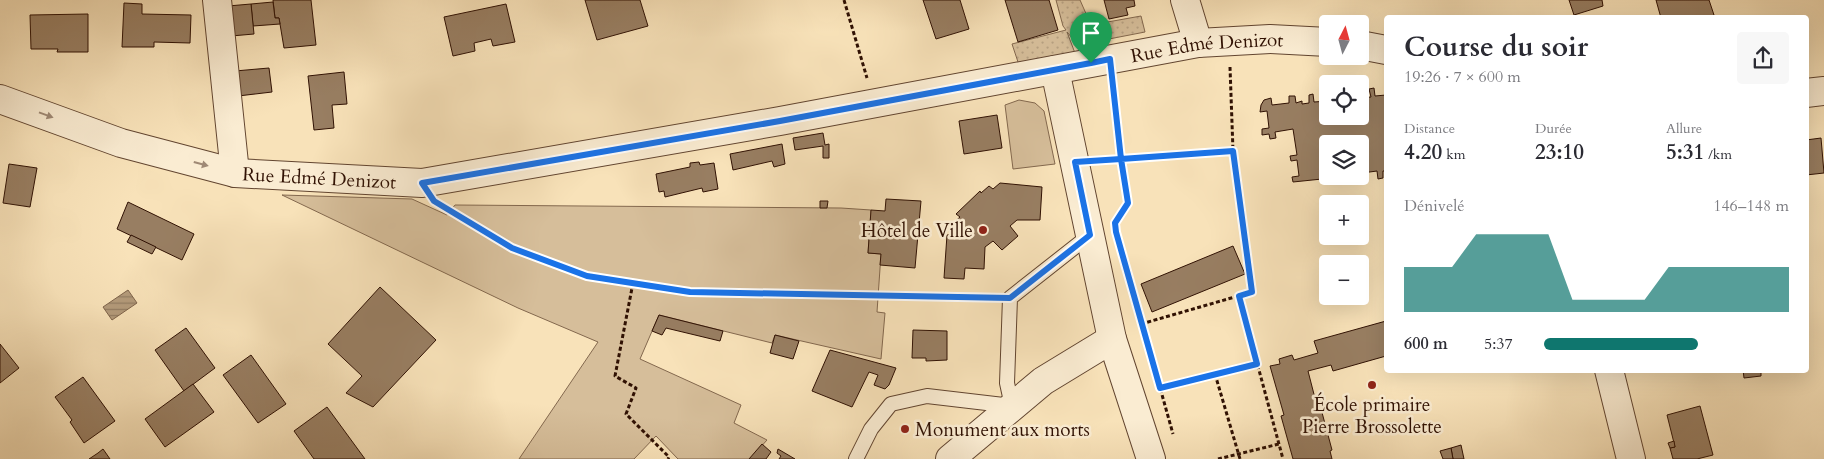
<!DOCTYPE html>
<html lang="fr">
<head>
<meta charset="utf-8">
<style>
	body { margin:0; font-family:Cardo,serif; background:#f7f7f7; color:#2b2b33; height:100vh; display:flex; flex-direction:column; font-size:19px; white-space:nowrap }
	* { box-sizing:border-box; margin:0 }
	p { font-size:16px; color:#7c7c81 }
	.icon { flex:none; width:28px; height:28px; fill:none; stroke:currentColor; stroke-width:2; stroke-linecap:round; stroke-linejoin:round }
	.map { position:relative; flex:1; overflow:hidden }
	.sheet { position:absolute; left:1384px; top:15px; width:425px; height:358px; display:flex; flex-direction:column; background:#fff; border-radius:5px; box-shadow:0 5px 20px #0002 }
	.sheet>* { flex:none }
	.needle { width:32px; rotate:6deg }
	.buttons { position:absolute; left:1319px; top:15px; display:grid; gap:10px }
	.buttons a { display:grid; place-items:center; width:50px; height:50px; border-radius:5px; background:#fff; box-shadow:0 5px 20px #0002; font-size:25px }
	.pin { position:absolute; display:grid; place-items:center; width:42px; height:42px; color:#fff; margin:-51px -21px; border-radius:50% 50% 50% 0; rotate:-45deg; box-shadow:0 0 5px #0007 }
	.pin .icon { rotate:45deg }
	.round { display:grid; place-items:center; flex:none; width:52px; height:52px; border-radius:5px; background:#f7f7f7 }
	.summary { display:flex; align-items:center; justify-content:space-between; height:85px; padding:0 20px }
	h1 { font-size:28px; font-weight:700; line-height:38px }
	.stats { display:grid; grid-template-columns:repeat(3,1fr); gap:8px; height:85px; padding:5px 20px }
	.stats div { display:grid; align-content:center }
	.stats b { font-size:21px; font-weight:700 }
	.stats small { font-size:14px; font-weight:400 }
	.stats p { font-size:14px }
	.chart { height:140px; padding:10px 20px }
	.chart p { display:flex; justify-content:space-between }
	.chart svg { width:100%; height:90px; margin-top:5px; fill:#0f766e; opacity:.7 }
	ul { padding:0 20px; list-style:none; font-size:16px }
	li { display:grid; grid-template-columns:80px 60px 1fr; align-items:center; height:38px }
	li i { height:12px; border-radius:6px; background:#0f766e }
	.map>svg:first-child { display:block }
	.grass { fill:url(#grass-dots); stroke:#83684e }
	.green { fill:#d6be9a; stroke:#83684e }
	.water { fill:url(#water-rules); stroke:#7f644b }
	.building { fill:#987e62; stroke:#301103 }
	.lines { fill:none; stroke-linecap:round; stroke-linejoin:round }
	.service-casing { stroke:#624530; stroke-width:16 }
	.minor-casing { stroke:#624530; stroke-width:30 }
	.tertiary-casing { stroke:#624530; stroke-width:30 }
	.path { stroke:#301103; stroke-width:3; stroke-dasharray:4 2.5; stroke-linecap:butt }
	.service { stroke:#faecd2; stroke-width:14 }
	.minor { stroke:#faecd2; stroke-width:28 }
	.tertiary { stroke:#faecd2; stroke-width:28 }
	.oneway { fill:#9f8975 }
	.route-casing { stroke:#fff; stroke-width:10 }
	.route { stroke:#1a73e8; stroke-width:6 }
	.poi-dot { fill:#8f2418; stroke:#faecd2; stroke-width:2 }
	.labels { text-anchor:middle; stroke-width:5; stroke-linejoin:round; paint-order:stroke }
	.street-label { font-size:19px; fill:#301103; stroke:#faecd2 }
	.poi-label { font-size:19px; fill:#301103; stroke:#faecd2; text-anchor:end }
</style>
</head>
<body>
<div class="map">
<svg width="1824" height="459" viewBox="0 0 1824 459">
	<defs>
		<pattern id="grass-dots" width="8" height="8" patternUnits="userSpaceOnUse" patternTransform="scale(1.25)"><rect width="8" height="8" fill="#d6be9a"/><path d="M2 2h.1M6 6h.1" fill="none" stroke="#b8a283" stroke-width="1.8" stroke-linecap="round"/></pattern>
		<pattern id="water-rules" width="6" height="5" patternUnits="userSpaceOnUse" patternTransform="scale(1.25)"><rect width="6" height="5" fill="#b49b7b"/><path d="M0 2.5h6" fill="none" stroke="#937d63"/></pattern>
	</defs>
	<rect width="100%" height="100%" fill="#f8e2b9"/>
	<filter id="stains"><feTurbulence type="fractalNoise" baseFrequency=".004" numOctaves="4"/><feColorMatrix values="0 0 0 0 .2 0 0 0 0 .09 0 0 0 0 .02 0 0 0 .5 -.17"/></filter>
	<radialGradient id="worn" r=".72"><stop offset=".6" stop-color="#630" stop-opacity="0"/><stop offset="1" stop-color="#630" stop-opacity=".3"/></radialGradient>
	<path class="grass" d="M1056 0H1080L1091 25 1141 16 1145 32 1078 45 1067 32 1078 61 1021 71 1012 44 1066 30 1063 26Z"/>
	<g class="green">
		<path d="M1019 100 1035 103 1044 111 1055 164 1013 169 1005 105Z"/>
		<path d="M282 195 412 199 447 215 455 205 841 208 871 210 868 253 881 254 877 312 885 313 881 359 775 335 772 343 659 315 640 359 741 405 734 423 767 440 750 459H678L656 436 634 459H519L598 342 518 308Z"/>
	</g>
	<path class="water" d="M128 290 137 303 112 320 103 307Z"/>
	<g class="building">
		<path d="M273 0H311L316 45 284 48 279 18H275Z"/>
		<path d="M585 0H640L648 26 597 40Z"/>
		<path d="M923 0H960L969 29 936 39Z"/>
		<path d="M1005 0H1049L1058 30 1018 42Z"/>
		<path d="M1104 0H1134L1135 6 1126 8 1128 15 1109 19Z"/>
		<path d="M1569 0H1602L1603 6 1574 15Z"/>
		<path d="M1656 0H1709L1714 15 1706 18H1661Z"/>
		<path d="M273 2 275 18H279L280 24 253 26 251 4Z"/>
		<path d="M124 3 142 4V14L191 15 190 43 154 42V47H122Z"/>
		<path d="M251 4 254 34 231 36 228 6Z"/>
		<path d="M506 4 515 42 493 46 491 39 474 43 475 51 453 56 444 17Z"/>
		<path d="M88 14V52H57L58 49H31L30 15Z"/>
		<path d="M269 68 272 92 238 96 235 71Z"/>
		<path d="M344 72 347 104 332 105 334 128 314 130 308 76Z"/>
		<path d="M1374 88 1375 96 1386 95V171H1383V178L1378 179 1377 171 1362 173 1363 180H1359L1360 144H1328V176H1338V179H1334V177L1325 178 1326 181H1322V179L1293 182 1292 177 1299 176 1297 160 1291 161 1290 156 1297 155 1293 129 1275 132 1276 138 1270 139 1269 134 1262 135V129L1269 128 1267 111 1260 112 1261 105 1264 100 1271 98 1272 105 1289 103V96H1295L1296 103 1302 101V104L1309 103V95L1313 94 1314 102 1328 101V116H1360V98L1371 97 1369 89Z"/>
		<path d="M997 115 1002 148 964 154 959 121Z"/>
		<path d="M823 133 825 145 829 144V158H823V146L795 150 793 138Z"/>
		<path d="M1821 138 1824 173 1806 175V140Z"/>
		<path d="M782 144 785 164 774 167 772 161 733 170 730 154Z"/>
		<path d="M699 162 700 165 714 163 718 189 703 192 702 188 665 197 664 191 659 192 656 174 690 167V163Z"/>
		<path d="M9 164 37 168 30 207 3 203Z"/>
		<path d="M1000 183 1042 187 1040 220H1017L1010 226 1018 236 1002 250 993 241 985 247 984 269 965 268 964 279 944 278 947 235H951L952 224 960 217 956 214 980 191 981 193 989 186 993 189Z"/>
		<path d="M886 199 921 201 915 268 880 265 881 254 868 253 871 210 885 211Z"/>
		<path d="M820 201H828L827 208H820Z"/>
		<path d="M128 202 194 234 182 260 117 229Z"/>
		<path d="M131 235 156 247 152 254 127 242Z"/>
		<path d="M1233 246 1245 274 1152 312 1141 284Z"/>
		<path d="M380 287 436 340 373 407 346 393 362 376 328 344Z"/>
		<path d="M659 315 723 331 720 341 666 328 662 335 652 331Z"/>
		<path d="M1386 321V356L1333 371 1331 365 1308 371 1317 406 1320 405 1332 450 1330 451 1332 459H1293L1281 416 1284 415 1270 366 1280 364 1279 359 1292 355 1294 360 1318 353 1314 341Z"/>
		<path d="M186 328 215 368 184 391 155 350Z"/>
		<path d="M913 330 947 331V360L926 361V358H912Z"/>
		<path d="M775 335 799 341 793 359 770 353Z"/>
		<path d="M0 344 19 368 0 383Z"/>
		<path d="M830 350 896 368 889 385 885 389 874 385 878 375 869 372 852 407 812 391Z"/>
		<path d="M251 355 286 404 258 423 223 375Z"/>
		<path d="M1743 370H1761V376L1744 378Z"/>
		<path d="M83 377 115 421 84 443 70 422 72 420 55 397Z"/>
		<path d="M193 384 214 412 165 447 145 419Z"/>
		<path d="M1700 406 1713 455 1697 459H1673L1670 448 1675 447 1667 415Z"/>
		<path d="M327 407 365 459H314L294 431Z"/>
		<path d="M1674 441 1675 447 1670 448 1668 443Z"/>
		<path d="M762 444 771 452 766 459H749Z"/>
		<path d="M1461 445 1464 459H1453L1451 448Z"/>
		<path d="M1451 448 1453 459H1443L1440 451Z"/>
		<path d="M103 449 110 459H89L98 453Z"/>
		<path d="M778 449 795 459H779L781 456 777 453Z"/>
	</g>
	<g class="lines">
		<defs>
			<path id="service" d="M856 459 871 429 891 404 927 396 1012 406 1007 383 1010 298 1090 235"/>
			<g id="minor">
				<path d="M217 0 235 173"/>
				<path d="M1185 0 1198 43"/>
				<path d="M1055 70 1112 339 1151 459"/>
				<path d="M1609 370 1631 459"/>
				<path d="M950 459 1043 381 1112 339"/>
			</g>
			<g id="tertiary">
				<path d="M1360 45 1386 50"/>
				<path d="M1806 93 1824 91"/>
				<path id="s1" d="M0 99 121 143 235 173 422 183 780 121 1198 43 1270 39 1328 42"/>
			</g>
		</defs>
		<use href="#service" class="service-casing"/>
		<use href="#minor" class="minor-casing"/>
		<use href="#tertiary" class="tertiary-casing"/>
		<g class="path">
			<path d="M844 0 867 78"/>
			<path d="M1112 86 1128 203 1115 223"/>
			<path d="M1100 161 1233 151"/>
			<path d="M443 207 512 248 587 276 690 292 991 297"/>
			<path d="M1127 270 1173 434"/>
			<path d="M1385 277H1386"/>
			<path d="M633 283 615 376 636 388 626 414 669 457 668 459"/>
			<path d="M1239 296 1283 459"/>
			<path d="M1141 324 1252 292 1233 151 1230 67"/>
			<path d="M1215 374 1240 459"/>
			<path d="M1160 388 1257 364"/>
			<path d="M1218 459 1279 444"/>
		</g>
		<use href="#service" class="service"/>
		<use href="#minor" class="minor"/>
		<use href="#tertiary" class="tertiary"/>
	</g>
	<defs><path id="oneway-solid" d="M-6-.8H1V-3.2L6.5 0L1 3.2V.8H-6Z" transform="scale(1.25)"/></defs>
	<g class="oneway">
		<use href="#oneway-solid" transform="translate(46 115) rotate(20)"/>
		<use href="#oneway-solid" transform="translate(201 164) rotate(15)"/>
	</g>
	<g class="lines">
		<defs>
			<path id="route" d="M1091 63 780 121 422 183 434 201 512 248 587 276 690 292 1010 298 1090 235 1075 162 1121 159 1128 203 1115 223 1116 232 1160 388 1257 364 1239 296 1252 292 1233 151 1121 159 1110 59 1091 63"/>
		</defs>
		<use href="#route" class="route-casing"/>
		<use href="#route" class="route"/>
	</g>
	<g class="poi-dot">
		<circle cx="983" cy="230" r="5"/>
		<circle cx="1372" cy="385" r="5"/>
		<circle cx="905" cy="429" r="5"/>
	</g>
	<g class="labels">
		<g class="street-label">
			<text dy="7" stroke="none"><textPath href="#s1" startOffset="1231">Rue Edmé Denizot</textPath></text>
			<text dy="7" stroke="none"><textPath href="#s1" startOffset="331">Rue Edmé Denizot</textPath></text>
		</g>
		<g class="poi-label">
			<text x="973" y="237">Hôtel de Ville</text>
			<text x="1372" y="411" text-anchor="middle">École primaire<tspan x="1372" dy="22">Pierre Brossolette</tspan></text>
			<text x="915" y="436" text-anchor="start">Monument aux morts</text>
		</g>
	</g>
	<rect width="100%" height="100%" filter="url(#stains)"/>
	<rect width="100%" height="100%" fill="url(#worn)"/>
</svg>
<div class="buttons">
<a><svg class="needle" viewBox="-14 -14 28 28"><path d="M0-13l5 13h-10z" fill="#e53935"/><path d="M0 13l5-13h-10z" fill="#7c7c81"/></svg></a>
<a><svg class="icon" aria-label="locate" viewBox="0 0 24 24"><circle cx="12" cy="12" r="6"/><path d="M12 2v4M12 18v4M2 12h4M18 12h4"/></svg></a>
<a><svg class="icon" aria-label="layers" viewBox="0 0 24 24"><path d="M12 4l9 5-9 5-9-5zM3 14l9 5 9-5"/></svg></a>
<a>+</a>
<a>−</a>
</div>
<div class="pin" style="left:1091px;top:63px;background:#1e9e55"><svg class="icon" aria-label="arrive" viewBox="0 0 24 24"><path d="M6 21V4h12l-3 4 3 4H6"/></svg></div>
<section class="sheet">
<div class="summary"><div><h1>Course du soir</h1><p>19:26 · 7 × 600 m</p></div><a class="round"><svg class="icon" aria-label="share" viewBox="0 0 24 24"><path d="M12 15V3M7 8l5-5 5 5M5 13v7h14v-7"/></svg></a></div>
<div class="stats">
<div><p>Distance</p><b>4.20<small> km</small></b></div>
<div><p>Durée</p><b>23:10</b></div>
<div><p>Allure</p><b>5:31<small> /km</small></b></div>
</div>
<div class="chart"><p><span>Dénivelé</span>146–148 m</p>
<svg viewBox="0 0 160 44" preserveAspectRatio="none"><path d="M0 44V22L10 22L20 22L30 6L40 6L50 6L60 6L70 38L80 38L90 38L100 38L110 22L120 22L130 22L140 22L150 22L160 22V44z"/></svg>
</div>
<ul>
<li><b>600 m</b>5:37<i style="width:63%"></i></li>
</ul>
</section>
</div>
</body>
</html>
